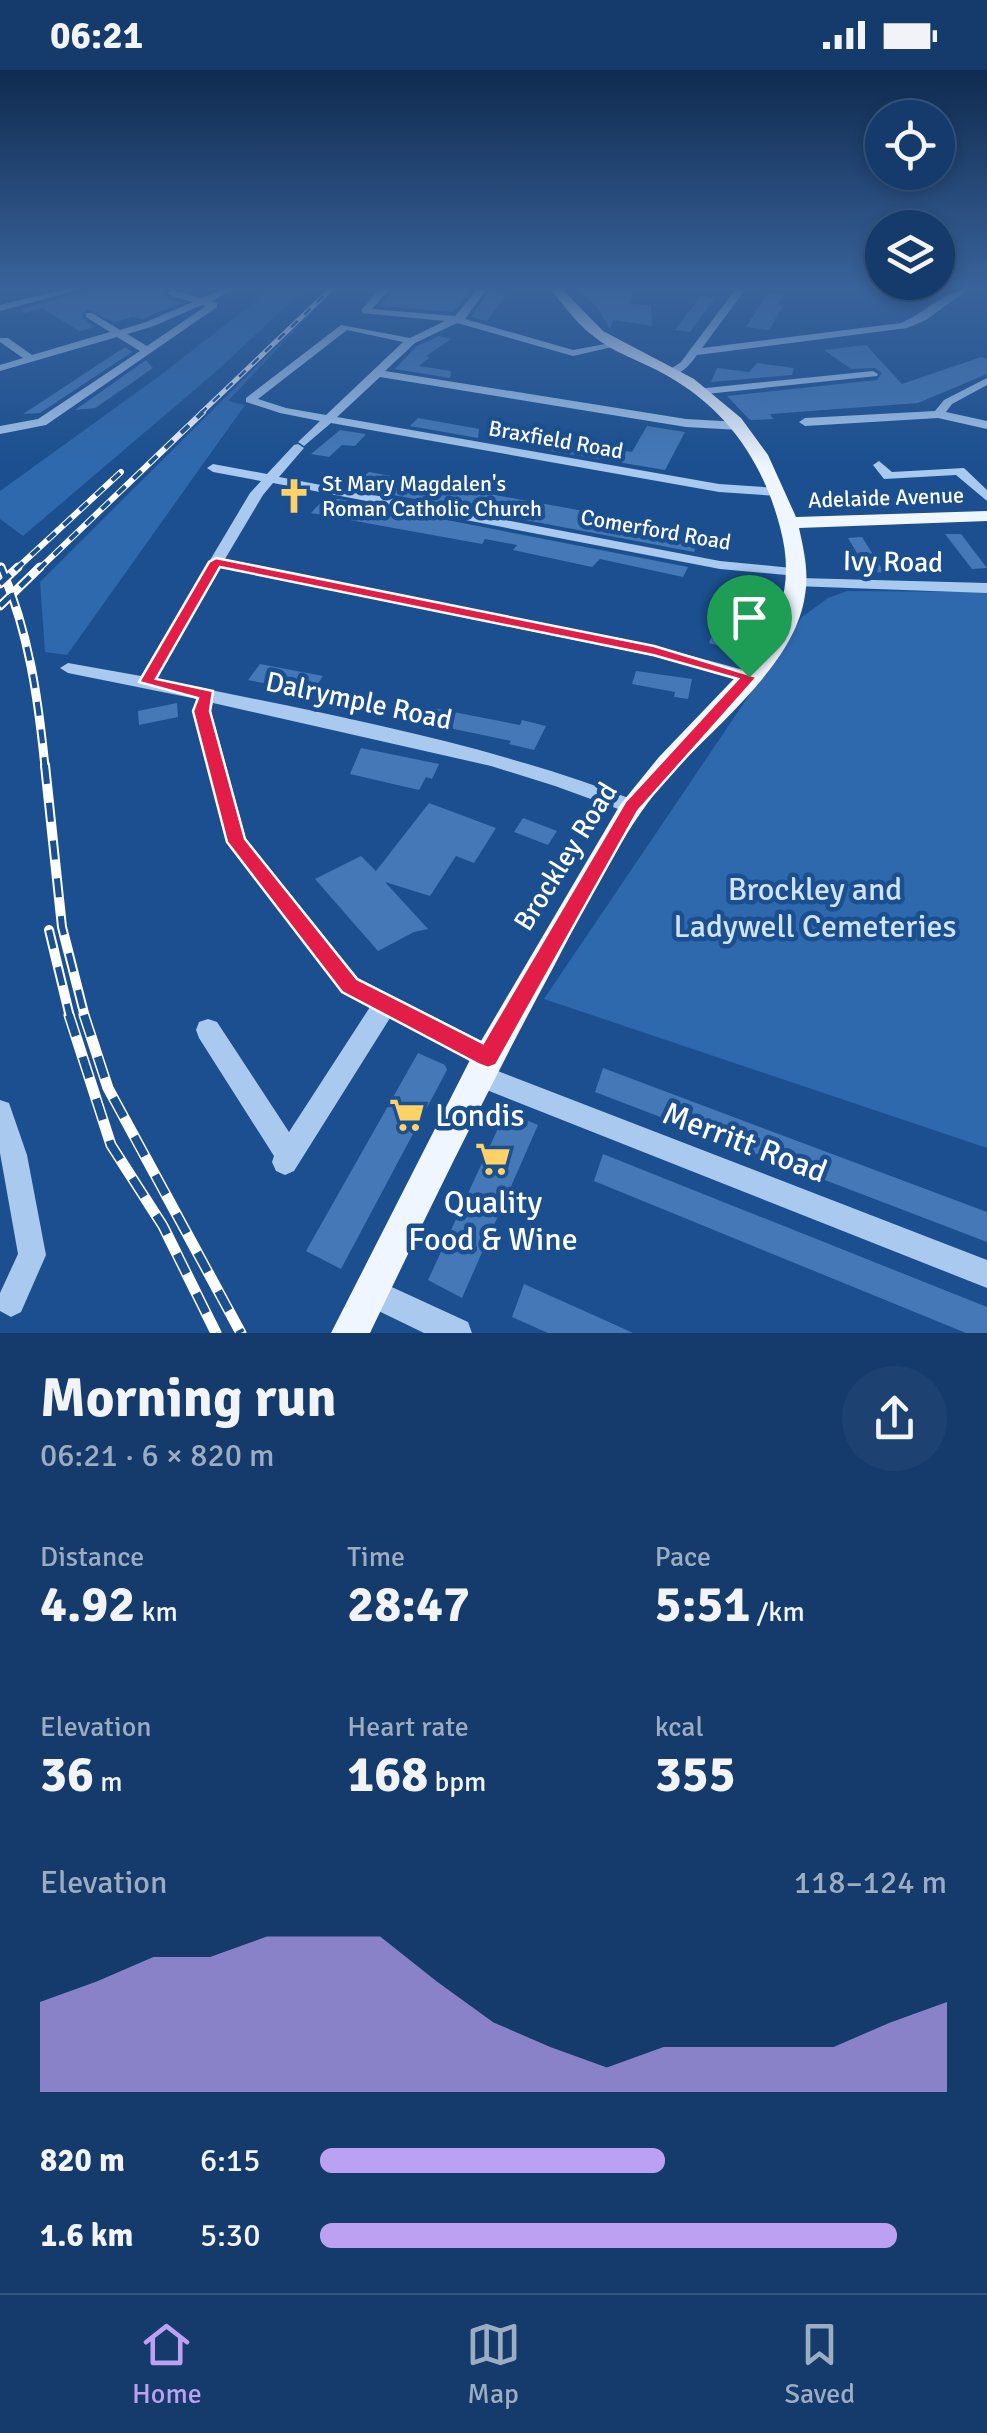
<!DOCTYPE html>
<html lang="en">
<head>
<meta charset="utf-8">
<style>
	body { margin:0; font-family:Signika,sans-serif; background:#1d4271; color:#f1f3f6; height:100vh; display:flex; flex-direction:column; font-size:38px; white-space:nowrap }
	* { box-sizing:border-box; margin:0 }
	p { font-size:32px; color:#9dadc1 }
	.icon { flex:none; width:55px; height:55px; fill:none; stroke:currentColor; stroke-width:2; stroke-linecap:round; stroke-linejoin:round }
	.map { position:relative; height:1263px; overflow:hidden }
	.panel { display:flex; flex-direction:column; background:#143b6b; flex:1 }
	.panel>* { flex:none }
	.controls { position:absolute; left:865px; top:30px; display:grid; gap:20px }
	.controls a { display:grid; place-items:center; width:90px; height:90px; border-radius:50%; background:#143b6b; box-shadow:0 5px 15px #0003,0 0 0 2px #33557e; font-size:50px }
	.pin { position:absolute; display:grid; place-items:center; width:85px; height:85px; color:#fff; margin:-102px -42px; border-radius:50% 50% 50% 0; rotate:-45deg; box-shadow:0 0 10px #0007 }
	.pin .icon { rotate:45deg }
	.round { display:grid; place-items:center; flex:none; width:105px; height:105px; border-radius:52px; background:#1d4271 }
	.overview { display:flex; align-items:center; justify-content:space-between; height:170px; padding:0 40px }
	h1 { font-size:55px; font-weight:800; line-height:75px }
	.stats { display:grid; grid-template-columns:repeat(3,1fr); gap:15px; height:170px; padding:10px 40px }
	.stats div { display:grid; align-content:center }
	.stats b { font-size:50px; font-weight:800 }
	.stats small { font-size:28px; font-weight:400 }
	.stats p { font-size:28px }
	.chart { height:280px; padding:20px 40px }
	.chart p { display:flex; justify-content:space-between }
	.chart svg { width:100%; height:180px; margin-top:10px; fill:#bca0f2; opacity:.7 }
	ul { padding:0 40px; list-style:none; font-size:32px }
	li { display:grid; grid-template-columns:160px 120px 1fr; align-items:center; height:75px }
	li i { height:25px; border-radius:12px; background:#bca0f2 }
	.status { display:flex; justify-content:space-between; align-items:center; height:70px; padding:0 50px; background:#143b6b; direction:ltr }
	.status svg { height:28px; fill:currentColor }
	.dock { display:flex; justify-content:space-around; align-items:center; height:140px; border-top:2px solid #33557e; background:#143b6b; font-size:28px; color:#9dadc1 }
	.dock a { display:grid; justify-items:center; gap:5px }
	.dock .current { color:#bca0f2 }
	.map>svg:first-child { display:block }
	.green { fill:#2e69ad }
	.building { fill:#4478b7 }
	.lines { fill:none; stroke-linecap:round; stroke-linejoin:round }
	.minor { fill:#a9c9ee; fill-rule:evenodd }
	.major { fill:#f0f6ff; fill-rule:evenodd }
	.rail-far4-casing { stroke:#fff; stroke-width:5 }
	.rail-far3-casing { stroke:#fff; stroke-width:6 }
	.rail-far2-casing { stroke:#fff; stroke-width:9 }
	.rail-far1-casing { stroke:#fff; stroke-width:10 }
	.rail-casing { stroke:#fff; stroke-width:11 }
	.rail-far4 { stroke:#1b4f8f; stroke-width:2.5; stroke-dasharray:9; stroke-linecap:butt }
	.rail-far3 { stroke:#1b4f8f; stroke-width:4; stroke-dasharray:11; stroke-linecap:butt }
	.rail-far2 { stroke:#1b4f8f; stroke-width:5; stroke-dasharray:14; stroke-linecap:butt }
	.rail-far1 { stroke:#1b4f8f; stroke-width:6; stroke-dasharray:19; stroke-linecap:butt }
	.rail { stroke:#1b4f8f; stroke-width:8; stroke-dasharray:22; stroke-linecap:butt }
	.route { fill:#e11d48; stroke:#fff; stroke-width:2.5; fill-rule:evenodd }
	.labels { text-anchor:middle; stroke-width:9; stroke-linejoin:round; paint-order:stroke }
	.far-street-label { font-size:22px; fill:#fff; stroke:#1b4f8f }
	.far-poi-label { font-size:22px; fill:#fff; stroke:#1b4f8f; text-anchor:start }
	.street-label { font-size:28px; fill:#fff; stroke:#1b4f8f }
	.near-park-label { font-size:32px; fill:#cfe3fa; stroke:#1b4f8f }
	.near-poi-label { font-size:32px; fill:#fff; stroke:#1b4f8f; text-anchor:start }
	.near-street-label { font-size:32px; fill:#fff; stroke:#1b4f8f }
</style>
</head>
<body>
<div class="status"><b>06:21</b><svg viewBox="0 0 49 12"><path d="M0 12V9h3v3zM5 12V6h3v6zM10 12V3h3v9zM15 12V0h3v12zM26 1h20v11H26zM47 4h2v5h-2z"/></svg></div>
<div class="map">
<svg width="987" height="1263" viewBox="0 0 987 1263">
	<rect width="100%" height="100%" fill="#1b4f8f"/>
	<g class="green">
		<path d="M270 220H303L219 299 23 466 0 449V421L158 307Z"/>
		<path d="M333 220 228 331 245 335 67 585 45 582 40 512Z"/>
		<path d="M847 521 987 522V1078L544 929 802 547 828 528Z"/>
	</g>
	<g class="building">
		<path d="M90 220H165L166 228 182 233 142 249 133 247 114 252 86 239 82 247 95 257 79 261 42 238 25 243 20 239Z"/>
		<path d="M393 220H472L453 242 380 236Z"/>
		<path d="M490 220H500L505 226 487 251 471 247Z"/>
		<path d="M578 220H633L629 234 651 235 652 256 613 250 610 259 597 237Z"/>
		<path d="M768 223 784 225 778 235 783 236 769 260 746 257Z"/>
		<path d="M701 226 715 227 690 262 675 260Z"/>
		<path d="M439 266 451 269 426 286 430 287 419 296 451 301 450 308 395 299 417 276Z"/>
		<path d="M866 275 902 314 981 287 987 289V304L918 333 770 344 773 349 750 350 727 326 877 310 882 303 875 298 851 299 824 280Z"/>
		<path d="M125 277 132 282 40 343 23 344Z"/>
		<path d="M146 290 153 298 133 312 95 338 75 340Z"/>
		<path d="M757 293 794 298 792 305 711 312 717 298 749 302Z"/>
		<path d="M418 348 479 359 478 368 410 356Z"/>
		<path d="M647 356 685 362 665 400 551 381 559 370 632 382Z"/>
		<path d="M340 360 366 364 355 376 342 375 329 387 311 384Z"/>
		<path d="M369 402 688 460 698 462 695 468 699 469 694 482 351 417Z"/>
		<path d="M324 429H339L688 497 683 507 600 489 592 497 513 480 517 475 485 469 482 474 311 443Z"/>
		<path d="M945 464H961L987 498 972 499Z"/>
		<path d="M862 467 884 502 869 503 848 468Z"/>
		<path d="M733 515 751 519 728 578 709 573Z"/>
		<path d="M260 594 323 606 312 622 248 610Z"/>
		<path d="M636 601 692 609 688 629 674 627 675 622 632 614Z"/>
		<path d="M177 633 178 647 139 655 138 641Z"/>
		<path d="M433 638 520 655 522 650 546 656 534 680 509 674 511 671 425 653Z"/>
		<path d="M361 678 439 694 432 709 426 707 419 720 350 704Z"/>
		<path d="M429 733 496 758 474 793 456 786 430 826 385 812 428 859 414 862 378 881 315 809 361 786 376 801Z"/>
		<path d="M523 748 557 761 548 775 514 762Z"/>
		<path d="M418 983 445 995 447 1000 341 1199 306 1181Z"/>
		<path d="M603 998 987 1142V1172L595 1022Z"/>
		<path d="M506 1041 538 1055 462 1228 428 1210Z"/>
		<path d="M603 1084 987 1237V1263H966L594 1111Z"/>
		<path d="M524 1214 600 1248 633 1263H548L512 1247Z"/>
	</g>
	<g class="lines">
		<g class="minor">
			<path d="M62 220H77L0 241V235Z"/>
			<path d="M172 220 201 228 221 220H233L211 231 217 233V237L46 355 0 364V356L38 349 140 281 117 267 0 301V295L23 288 0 272V268H8L32 285 110 262 86 247V243H92L120 260 146 252 193 232 169 225 167 223ZM202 235 206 236 147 276 127 264 154 256Z"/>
			<path d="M379 220H389L372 239 455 246 477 220H486L465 249 573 280 616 272 621 275 573 286 457 253 415 273 385 301 686 349 740 352 746 356 740 360 686 357 380 307 337 347 719 414 778 418 785 422 778 426 719 422 331 353 304 376 298 372 320 351 280 343 246 332V328L341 255 410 268 445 251 362 243V239ZM347 260 403 272 326 345 286 338 258 329Z"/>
			<path d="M735 220H745L702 278 901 253C921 245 948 219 967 220L926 250 907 258 697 285C690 294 682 306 669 304V300L681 292Z"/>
			<path d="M873 301 878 304 877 306 706 324 700 321 706 318Z"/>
			<path d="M987 308V315L952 334 946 342 987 351V359L938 348 805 356 799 352 805 348 935 341 944 330Z"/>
			<path d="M298 374 304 378 279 407 720 491 802 499 804 502 797 506 720 499 273 413 263 425 225 489 655 576 755 603 758 607 749 612 653 586 221 497 156 609C317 642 486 672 639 732L642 737 639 742 632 744 555 716 491 696 213 633 211 641 246 769 358 908 497 979 500 987 497 995 490 998 987 1190V1218L469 1013 466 1005 469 997 477 994 390 948 294 1101 285 1105 276 1101 272 1092 274 1086 199 968 196 960 199 952 208 949 217 952 289 1062 370 937 342 922 230 777 193 641 197 629 68 603 60 598 68 593 141 606 250 423 261 411 213 402 207 398 213 394 267 404 294 375Z"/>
			<path d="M879 391 892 402 964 398 987 420V431L956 405 884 409 873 395Z"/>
			<path d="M799 508 987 513V523L794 516 791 513Z"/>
			<path d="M0 1030 9 1033 27 1085 46 1185 21 1242 11 1247 0 1241V1223L18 1184 0 1083Z"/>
			<path d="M370 1207 468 1252 472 1263H424L360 1232 355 1222 360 1212Z"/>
		</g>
		<path class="major" d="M551 220H563L603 261 694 309 741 348 768 385 796 447 987 441V451L799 458C804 480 809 503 805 525 795 600 701 665 656 722 615 775 584 839 553 898 488 1018 429 1140 370 1263H331L471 988 620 735 659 687 751 591C783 548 794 509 780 457 763 392 727 339 666 305 642 291 613 283 592 265 576 253 564 235 551 220Z"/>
		<defs>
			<path id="rail-far4" d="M200 344 330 220"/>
			<g id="rail-far3">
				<path d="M0 496 2 500"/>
				<path d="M15 500 121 402"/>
				<path d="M38 500 203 342"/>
			</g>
			<g id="rail-far2">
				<path d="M1 497C29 563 38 627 45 697"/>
				<path d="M0 514 18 497"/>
				<path d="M0 536 40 497"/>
			</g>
			<g id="rail-far1">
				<path d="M45 695 62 857 85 947"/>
				<path d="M49 860 70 947"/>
			</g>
			<g id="rail">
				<path d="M69 945 111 1075 163 1156 216 1263"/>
				<path d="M84 945 108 1018 241 1263"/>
			</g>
		</defs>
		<use href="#rail-far4" class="rail-far4-casing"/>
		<use href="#rail-far3" class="rail-far3-casing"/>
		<use href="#rail-far2" class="rail-far2-casing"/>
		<use href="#rail-far1" class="rail-far1-casing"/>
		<use href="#rail" class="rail-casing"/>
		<use href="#rail-far4" class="rail-far4"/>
		<use href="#rail-far3" class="rail-far3"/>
		<use href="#rail-far2" class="rail-far2"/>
		<use href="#rail-far1" class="rail-far1"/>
		<use href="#rail" class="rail"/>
	</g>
	<linearGradient id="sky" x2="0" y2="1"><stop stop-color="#0f2b4f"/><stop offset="0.55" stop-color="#39639b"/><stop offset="1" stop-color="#39639b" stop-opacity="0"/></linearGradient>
	<rect width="987" height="397" fill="url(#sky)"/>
	<path class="route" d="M216 488 654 576 757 607 638 741 496 995 488 998 480 995 342 922 227 772 193 641 198 628 139 612 209 492ZM220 497 653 585 738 609 625 732 483 973 357 909 245 769 210 641 213 621 156 609Z"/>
	<defs>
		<symbol id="church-bare" viewBox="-9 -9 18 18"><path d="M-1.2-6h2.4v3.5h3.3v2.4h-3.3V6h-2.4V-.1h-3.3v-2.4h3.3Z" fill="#ffd166" stroke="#1b4f8f" stroke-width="2.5" paint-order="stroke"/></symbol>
		<symbol id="supermarket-bare" viewBox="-9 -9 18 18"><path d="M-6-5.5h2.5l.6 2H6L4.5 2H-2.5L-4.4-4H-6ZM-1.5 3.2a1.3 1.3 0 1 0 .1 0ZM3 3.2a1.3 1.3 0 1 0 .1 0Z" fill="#ffd166" stroke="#1b4f8f" stroke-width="2.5" paint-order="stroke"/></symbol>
	</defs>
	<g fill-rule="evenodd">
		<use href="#church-bare" x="269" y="401" width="50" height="50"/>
		<use href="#supermarket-bare" x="382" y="1020" width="50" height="50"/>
		<use href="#supermarket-bare" x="468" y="1064" width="50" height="50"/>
	</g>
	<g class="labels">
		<g class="far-street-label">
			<text transform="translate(556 369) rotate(10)" y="8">Braxfield Road</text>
			<text transform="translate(886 427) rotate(-2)" y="8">Adelaide Avenue</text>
			<text transform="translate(656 459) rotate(10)" y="8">Comerford Road</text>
		</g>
		<g class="far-poi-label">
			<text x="322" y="421">St Mary Magdalen's<tspan x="322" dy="25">Roman Catholic Church</tspan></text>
		</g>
		<g class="street-label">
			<text transform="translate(893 491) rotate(1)" y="10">Ivy Road</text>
			<text transform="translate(359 630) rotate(12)" y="10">Dalrymple Road</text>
			<text transform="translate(565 786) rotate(-58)" y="10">Brockley Road</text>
		</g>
		<g class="near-park-label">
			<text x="815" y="830">Brockley and<tspan x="815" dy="37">Ladywell Cemeteries</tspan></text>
		</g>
		<g class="near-poi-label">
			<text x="435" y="1056">Londis</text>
			<text x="493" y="1143" text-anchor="middle">Quality<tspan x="493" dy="37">Food &amp; Wine</tspan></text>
		</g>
		<g class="near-street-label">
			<text transform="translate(745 1072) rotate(21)" y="11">Merritt Road</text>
		</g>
	</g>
</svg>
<div class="controls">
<a><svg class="icon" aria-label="locate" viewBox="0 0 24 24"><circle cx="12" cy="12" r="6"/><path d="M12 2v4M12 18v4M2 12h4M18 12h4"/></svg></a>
<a><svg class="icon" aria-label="layers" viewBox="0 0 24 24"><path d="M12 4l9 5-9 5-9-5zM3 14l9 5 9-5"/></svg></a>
</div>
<div class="pin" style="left:749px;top:607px;background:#1e9e55"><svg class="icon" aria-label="arrive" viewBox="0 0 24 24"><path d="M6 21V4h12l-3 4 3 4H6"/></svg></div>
</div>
<section class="panel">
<div class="overview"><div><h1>Morning run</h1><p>06:21 · 6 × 820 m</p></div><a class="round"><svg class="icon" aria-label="share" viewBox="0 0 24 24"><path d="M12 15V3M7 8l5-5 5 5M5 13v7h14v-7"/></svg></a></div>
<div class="stats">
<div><p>Distance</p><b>4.92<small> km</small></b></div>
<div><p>Time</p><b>28:47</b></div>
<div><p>Pace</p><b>5:51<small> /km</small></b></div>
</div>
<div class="stats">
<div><p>Elevation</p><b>36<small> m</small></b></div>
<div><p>Heart rate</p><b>168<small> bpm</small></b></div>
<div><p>kcal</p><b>355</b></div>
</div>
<div class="chart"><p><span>Elevation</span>118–124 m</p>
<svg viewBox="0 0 160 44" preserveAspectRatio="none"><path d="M0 44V22L10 17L20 11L30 11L40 6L50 6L60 6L70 17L80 27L90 33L100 38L110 33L120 33L130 33L140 33L150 27L160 22V44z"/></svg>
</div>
<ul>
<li><b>820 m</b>6:15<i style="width:55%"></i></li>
<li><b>1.6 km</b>5:30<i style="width:92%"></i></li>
</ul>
</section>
<nav class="dock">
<a class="current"><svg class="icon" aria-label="home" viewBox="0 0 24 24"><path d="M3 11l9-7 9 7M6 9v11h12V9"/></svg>Home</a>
<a><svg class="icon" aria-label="map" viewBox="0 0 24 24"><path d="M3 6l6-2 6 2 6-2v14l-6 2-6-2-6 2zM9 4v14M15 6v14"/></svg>Map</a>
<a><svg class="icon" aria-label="saved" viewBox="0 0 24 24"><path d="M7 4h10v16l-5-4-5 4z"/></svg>Saved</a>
</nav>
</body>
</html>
